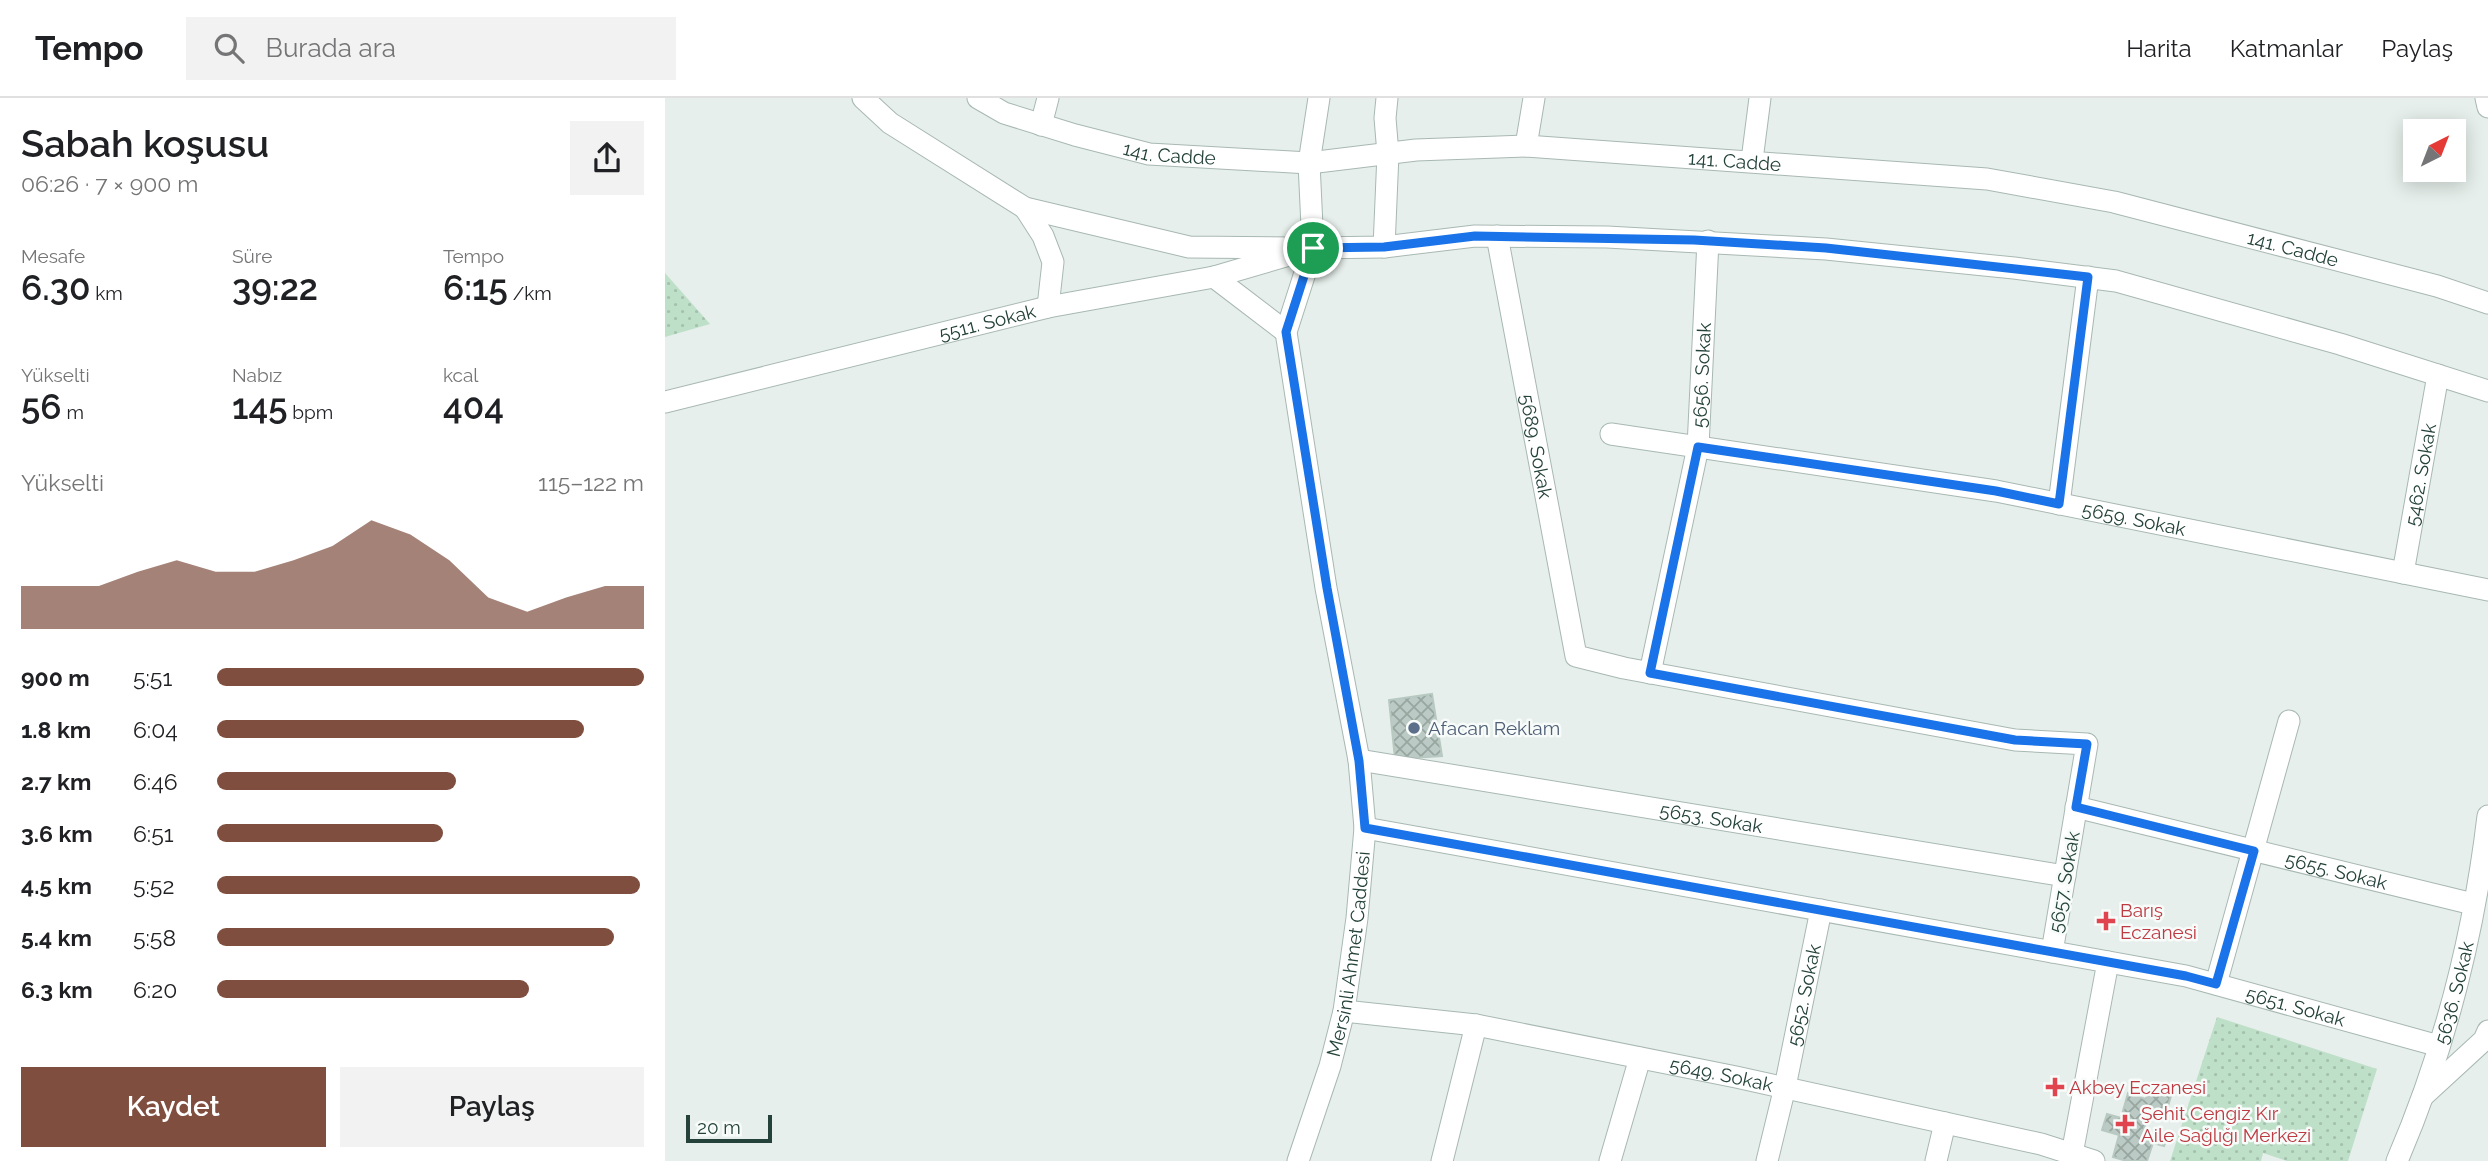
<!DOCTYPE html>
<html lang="tr">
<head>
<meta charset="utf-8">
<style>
	body { margin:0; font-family:Raleway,sans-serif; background:#f2f2f2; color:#202124; height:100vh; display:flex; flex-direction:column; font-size:26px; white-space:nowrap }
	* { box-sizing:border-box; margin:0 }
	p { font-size:23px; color:#757577 }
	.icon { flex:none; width:38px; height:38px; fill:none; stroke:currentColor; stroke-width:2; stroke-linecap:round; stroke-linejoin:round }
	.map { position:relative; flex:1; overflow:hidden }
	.sheet { display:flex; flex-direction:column; background:#fff; width:665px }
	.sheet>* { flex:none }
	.needle { width:46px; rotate:42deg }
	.tools { position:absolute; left:1738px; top:21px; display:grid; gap:14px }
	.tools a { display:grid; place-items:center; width:63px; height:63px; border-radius:0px; background:#fff; box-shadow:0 4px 18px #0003; font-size:35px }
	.scale { position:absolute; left:21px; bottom:18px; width:86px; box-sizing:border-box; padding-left:7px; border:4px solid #24423a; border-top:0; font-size:19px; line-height:24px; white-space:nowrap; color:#24423a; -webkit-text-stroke:5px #f7fbf9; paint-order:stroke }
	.pin { position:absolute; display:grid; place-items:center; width:60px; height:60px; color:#fff; margin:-30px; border:4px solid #fff; border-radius:50%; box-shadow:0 2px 7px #0007 }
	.round { display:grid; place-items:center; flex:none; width:74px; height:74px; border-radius:0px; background:#f2f2f2 }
	.summary { display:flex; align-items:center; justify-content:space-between; height:119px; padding:0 21px }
	h1 { font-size:38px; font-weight:600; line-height:52px }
	.metrics { display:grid; grid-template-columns:repeat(3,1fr); gap:10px; height:119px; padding:7px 21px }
	.metrics div { display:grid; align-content:center }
	.metrics b { font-size:35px; font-weight:600 }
	.metrics small { font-size:19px; font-weight:400 }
	.metrics p { font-size:19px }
	.chart { height:196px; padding:14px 21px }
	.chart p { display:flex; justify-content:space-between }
	.chart svg { width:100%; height:126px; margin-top:7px; fill:#7f4e3f; opacity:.7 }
	.cta { display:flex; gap:14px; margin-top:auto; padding:14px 21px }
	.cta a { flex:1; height:80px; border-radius:0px; background:#7f4e3f; color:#fff; font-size:28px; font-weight:600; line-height:80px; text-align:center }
	.cta a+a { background:#f2f2f2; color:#202124 }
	ul { padding:0 21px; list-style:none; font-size:23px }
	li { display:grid; grid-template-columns:112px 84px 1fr; align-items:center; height:52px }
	li i { height:18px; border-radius:9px; background:#7f4e3f }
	header { display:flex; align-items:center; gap:42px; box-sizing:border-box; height:98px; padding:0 35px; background:#fff; border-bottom:2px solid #e0e0e0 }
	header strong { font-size:33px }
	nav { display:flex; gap:38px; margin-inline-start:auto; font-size:24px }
	.search { width:490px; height:63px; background:#f2f2f2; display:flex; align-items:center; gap:18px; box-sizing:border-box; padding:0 24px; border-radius:0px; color:#757577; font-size:26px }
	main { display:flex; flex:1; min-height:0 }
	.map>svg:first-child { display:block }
	.park { fill:url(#park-dots) }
	.building { fill:url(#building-cross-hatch); stroke:#b8c9c2; stroke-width:2 }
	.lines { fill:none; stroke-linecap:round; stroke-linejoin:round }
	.minor-casing { stroke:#a8b8b2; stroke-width:23 }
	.minor { stroke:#fff; stroke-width:21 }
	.route-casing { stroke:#fff; stroke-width:14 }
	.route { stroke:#1a73e8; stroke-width:9 }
	.service-dot { fill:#5c6f8a; stroke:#f7fbf9; stroke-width:2.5 }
	.health-dot { fill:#e0444e; stroke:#f7fbf9; stroke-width:2.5 }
	.labels { text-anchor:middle; stroke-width:5; stroke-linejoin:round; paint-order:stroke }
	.street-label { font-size:19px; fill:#24423a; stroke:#f7fbf9 }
	.service-label { font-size:19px; fill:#4e5e75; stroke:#f7fbf9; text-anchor:start }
	.health-label { font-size:19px; fill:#be3a42; stroke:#f7fbf9; text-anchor:start }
</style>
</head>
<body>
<header>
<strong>Tempo</strong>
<div class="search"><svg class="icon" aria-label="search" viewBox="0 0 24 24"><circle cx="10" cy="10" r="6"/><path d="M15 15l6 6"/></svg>Burada ara</div>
<nav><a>Harita</a><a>Katmanlar</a><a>Paylaş</a></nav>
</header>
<main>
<section class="sheet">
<div class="summary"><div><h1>Sabah koşusu</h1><p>06:26 · 7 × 900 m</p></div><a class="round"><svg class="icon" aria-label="share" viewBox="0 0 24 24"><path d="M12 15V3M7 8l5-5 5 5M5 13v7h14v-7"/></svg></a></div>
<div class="metrics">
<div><p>Mesafe</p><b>6.30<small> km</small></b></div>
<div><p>Süre</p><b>39:22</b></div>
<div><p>Tempo</p><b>6:15<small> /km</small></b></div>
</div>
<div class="metrics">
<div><p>Yükselti</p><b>56<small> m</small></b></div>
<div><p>Nabız</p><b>145<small> bpm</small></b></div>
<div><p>kcal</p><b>404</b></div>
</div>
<div class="chart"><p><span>Yükselti</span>115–122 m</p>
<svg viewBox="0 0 160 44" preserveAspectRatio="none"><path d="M0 44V29L10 29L20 29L30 24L40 20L50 24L60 24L70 20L80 15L90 6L100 11L110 20L120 33L130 38L140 33L150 29L160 29V44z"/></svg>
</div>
<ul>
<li><b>900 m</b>5:51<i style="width:100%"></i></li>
<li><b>1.8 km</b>6:04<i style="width:86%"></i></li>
<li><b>2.7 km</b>6:46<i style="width:56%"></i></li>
<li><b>3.6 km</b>6:51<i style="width:53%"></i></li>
<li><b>4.5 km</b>5:52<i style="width:99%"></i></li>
<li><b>5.4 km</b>5:58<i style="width:93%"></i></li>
<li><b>6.3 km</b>6:20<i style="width:73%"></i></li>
</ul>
<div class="cta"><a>Kaydet</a><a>Paylaş</a></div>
</section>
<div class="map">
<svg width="1823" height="1063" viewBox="0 0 1823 1063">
	<defs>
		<pattern id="park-dots" width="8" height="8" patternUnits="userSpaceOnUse" patternTransform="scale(1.75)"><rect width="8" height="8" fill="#bfe0c8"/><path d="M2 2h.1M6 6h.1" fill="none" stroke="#a4c1ad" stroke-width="1.8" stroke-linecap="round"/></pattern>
		<pattern id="building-cross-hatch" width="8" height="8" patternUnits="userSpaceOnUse" patternTransform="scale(1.75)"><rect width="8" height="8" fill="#bbcac4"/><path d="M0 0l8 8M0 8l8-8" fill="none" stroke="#98a6a0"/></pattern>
	</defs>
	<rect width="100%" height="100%" fill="#e6efeb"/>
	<g class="park">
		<path d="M0 175 45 226 0 239Z"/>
		<path d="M1552 919 1712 971 1683 1063H1622L1598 1055 1596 1063H1505Z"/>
	</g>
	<g class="building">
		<path d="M767 596 777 658 730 661 724 602Z"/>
		<path d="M1489 992 1506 998 1501 1015 1485 1011 1478 1034 1502 1041 1499 1048 1488 1045 1482 1063H1462L1448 1059 1454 1037 1437 1032 1442 1016 1456 1020 1463 995 1480 1001Z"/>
	</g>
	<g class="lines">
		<defs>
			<g id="minor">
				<path d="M198 0 225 25 360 110 524 149 626 150"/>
				<path id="s1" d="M313 0 339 15 410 37 484 56 644 65 751 52 861 48 1322 81 1449 104 1772 188 1823 205"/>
				<path d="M654 0 644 65 648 150 719 149 810 138 942 139 1161 151 1349 170 1451 183 1675 246 1823 293"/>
				<path d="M1821 0 1823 9"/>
				<path d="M376 27 383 0"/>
				<path d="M861 48 869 0"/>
				<path d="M1087 62 1095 0"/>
				<path d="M360 110 378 138 388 164 383 209"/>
				<path id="s2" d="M832 138 911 558 959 570 1350 642 1422 646 1387 854"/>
				<path d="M719 149 723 56 720 20 722 0"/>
				<path d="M549 179 621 234"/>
				<path id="s3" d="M0 304 383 209 549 179 648 150"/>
				<path id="s4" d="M946 336 1331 393 1823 492"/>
				<path d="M1394 406 1423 179"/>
				<path id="s5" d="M1738 475 1773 277"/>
				<path id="s6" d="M985 575 1033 349 1043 143"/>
				<path id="s7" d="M694 662 1400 778"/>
				<path id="s8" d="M1411 709 1808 806"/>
				<path id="s9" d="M700 730 1521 878 1774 948"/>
				<path d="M1551 886 1624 623"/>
				<path id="s10" d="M679 913 811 927 1071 979 1376 1046 1429 1063"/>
				<path d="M1758 998 1819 942 1823 933"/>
				<path d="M1407 1056 1443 864"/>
				<path id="s11" d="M633 1063 665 968 679 913 692 820 700 730 694 662 661 490 621 234 648 150"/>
				<path d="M777 1063 811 927"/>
				<path d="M945 1063 975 960"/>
				<path id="s12" d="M1102 1063 1120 989 1156 812"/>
				<path d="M1271 1063 1280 1025"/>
				<path id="s13" d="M1732 1063C1779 954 1809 836 1823 718"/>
			</g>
		</defs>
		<use href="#minor" class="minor-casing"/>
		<use href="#minor" class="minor"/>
	</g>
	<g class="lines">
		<defs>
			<path id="route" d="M810 138 1029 142 1161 150 1423 179 1394 406 1331 393 1033 349 985 575 1350 642 1422 646 1411 709 1589 753 1551 886 1521 878 700 730 694 663 662 490 621 234 648 150 719 149Z"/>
		</defs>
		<use href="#route" class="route-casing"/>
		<use href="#route" class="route"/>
	</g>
	<circle class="service-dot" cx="749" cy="630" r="7"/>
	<g class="health-dot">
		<path d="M1437.5 812.5h7v7h7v7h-7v7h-7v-7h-7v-7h7z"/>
		<path d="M1386.5 978.5h7v7h7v7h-7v7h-7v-7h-7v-7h7z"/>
		<path d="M1456.5 1015.5h7v7h7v7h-7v7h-7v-7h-7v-7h7z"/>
	</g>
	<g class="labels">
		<g class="street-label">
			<text dy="7" stroke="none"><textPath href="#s1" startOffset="201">141. Cadde</textPath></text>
			<text dy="7" stroke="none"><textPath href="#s1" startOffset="768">141. Cadde</textPath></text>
			<text dy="7" stroke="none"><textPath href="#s1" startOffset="1335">141. Cadde</textPath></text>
			<text dy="7" stroke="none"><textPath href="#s3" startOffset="332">5511. Sokak</textPath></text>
			<text dy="7" stroke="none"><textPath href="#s6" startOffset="303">5656. Sokak</textPath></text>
			<text dy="7" stroke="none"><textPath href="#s2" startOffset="214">5689. Sokak</textPath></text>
			<text dy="7" stroke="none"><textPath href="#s5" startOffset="100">5462. Sokak</textPath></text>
			<text dy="7" stroke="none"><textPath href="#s4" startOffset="530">5659. Sokak</textPath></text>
			<text dy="7" stroke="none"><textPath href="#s7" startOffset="357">5653. Sokak</textPath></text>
			<text dy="7" stroke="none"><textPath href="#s8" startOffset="268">5655. Sokak</textPath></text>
			<text transform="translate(1399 784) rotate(-80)" y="7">5657. Sokak</text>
			<text dy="7" stroke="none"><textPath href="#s11" startOffset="214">Mersinli Ahmet Caddesi</textPath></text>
			<text dy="7" stroke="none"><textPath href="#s13" startOffset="178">5636. Sokak</textPath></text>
			<text dy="7" stroke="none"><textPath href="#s12" startOffset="170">5652. Sokak</textPath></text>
			<text dy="7" stroke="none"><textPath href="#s9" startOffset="948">5651. Sokak</textPath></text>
			<text dy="7" stroke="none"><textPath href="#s10" startOffset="383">5649. Sokak</textPath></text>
		</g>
		<g class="service-label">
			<text x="763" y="637">Afacan Reklam</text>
		</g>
		<g class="health-label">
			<text x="1455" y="819">Barış<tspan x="1455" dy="22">Eczanesi</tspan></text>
			<text x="1404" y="996">Akbey Eczanesi</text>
			<text x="1476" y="1022">Şehit Cengiz Kır<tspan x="1476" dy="22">Aile Sağlığı Merkezi</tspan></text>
		</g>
	</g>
</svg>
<div class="tools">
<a><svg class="needle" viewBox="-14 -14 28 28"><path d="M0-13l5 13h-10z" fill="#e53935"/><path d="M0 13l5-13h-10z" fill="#757577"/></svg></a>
</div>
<div class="scale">20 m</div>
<div class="pin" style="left:648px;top:150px;background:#1e9e55"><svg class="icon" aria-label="arrive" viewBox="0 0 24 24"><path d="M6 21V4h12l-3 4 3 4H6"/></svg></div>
</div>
</main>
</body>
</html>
